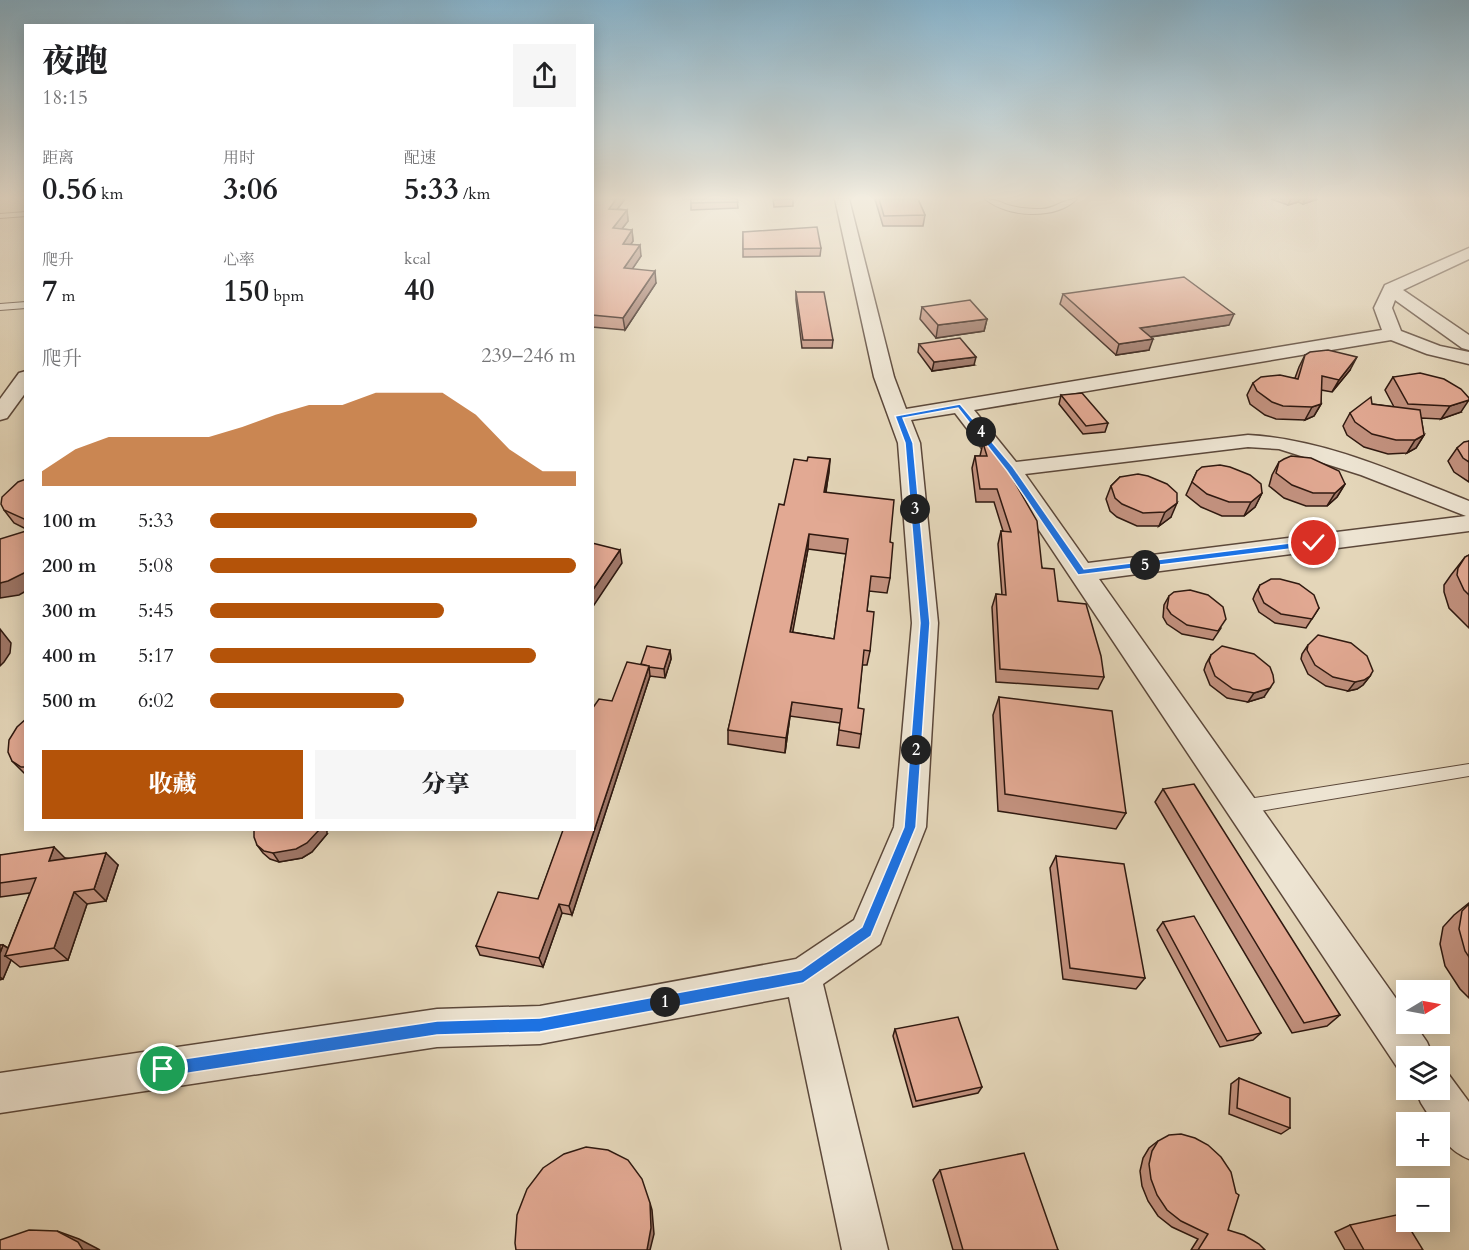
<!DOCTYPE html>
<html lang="zh">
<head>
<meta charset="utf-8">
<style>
	body { margin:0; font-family:Cardo,"Noto Serif SC",serif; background:#f6f6f6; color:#202124; height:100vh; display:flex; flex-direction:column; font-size:22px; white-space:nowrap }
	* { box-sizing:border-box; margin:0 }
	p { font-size:20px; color:#757577 }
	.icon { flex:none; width:33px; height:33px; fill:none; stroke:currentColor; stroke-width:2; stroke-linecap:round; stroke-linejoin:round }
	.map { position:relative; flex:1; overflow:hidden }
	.panel { position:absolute; left:24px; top:24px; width:570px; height:807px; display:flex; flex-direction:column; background:#fff; border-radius:0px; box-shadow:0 3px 15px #0003 }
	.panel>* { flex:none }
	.needle { width:39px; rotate:80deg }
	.buttons { position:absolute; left:1396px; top:980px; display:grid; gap:12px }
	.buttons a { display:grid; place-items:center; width:54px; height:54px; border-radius:0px; background:#fff; box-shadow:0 3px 15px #0003; font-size:30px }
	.pin { position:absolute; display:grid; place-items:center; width:51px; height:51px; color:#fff; margin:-26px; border:3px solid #fff; border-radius:50%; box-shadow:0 2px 6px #0007 }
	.km { position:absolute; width:30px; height:30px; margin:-15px; border-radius:50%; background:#222; color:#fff; font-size:16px; line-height:30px; text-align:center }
	.round { display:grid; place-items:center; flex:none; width:63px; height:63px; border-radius:0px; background:#f6f6f6 }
	.headline { display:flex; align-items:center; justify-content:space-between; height:102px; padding:0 18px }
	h1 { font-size:33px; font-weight:800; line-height:45px }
	.figures { display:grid; grid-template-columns:repeat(3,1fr); gap:9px; height:102px; padding:6px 18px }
	.figures div { display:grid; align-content:center }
	.figures b { font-size:30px; font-weight:800 }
	.figures small { font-size:16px; font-weight:400 }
	.figures p { font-size:16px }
	.chart { height:168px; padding:12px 18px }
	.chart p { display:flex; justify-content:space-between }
	.chart svg { width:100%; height:108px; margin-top:6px; fill:#b45309; opacity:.7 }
	.cta { display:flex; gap:12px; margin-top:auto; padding:12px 18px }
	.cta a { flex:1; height:69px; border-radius:0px; background:#b45309; color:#fff; font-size:24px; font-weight:800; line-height:69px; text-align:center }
	.cta a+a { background:#f6f6f6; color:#202124 }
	ul { padding:0 18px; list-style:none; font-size:20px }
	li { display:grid; grid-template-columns:96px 72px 1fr; align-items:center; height:45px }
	li i { height:15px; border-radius:8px; background:#b45309 }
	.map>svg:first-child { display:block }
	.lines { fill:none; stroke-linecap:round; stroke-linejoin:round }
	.service-casing { stroke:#5c483a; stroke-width:2 }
	.minor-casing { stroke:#5c483a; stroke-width:3 }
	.service { fill:#ede4d2; fill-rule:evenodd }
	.minor { fill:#ede4d2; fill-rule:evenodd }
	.wall { fill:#c2917e; stroke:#2f1910; stroke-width:1.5; fill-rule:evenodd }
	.shaded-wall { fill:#9e7667; stroke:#2f1910; stroke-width:1.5 }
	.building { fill:#e2a993; stroke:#2f1910; stroke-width:1.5; fill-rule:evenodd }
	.route { fill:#1a73e8; stroke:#fff; stroke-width:1.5 }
</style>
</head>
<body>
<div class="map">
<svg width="1469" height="1250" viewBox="0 0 1469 1250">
	<rect width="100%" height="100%" fill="#e4d6b9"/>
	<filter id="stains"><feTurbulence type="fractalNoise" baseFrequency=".00333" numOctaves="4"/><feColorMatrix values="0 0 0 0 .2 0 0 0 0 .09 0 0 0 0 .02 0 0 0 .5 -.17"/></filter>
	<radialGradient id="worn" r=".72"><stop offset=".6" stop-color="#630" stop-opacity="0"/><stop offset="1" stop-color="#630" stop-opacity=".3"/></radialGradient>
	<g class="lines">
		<defs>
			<g id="service">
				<path d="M985 199C994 199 1000 202 1008 205 1018 208 1030 209 1041 209 1055 209 1064 198 1077 199 1056 220 1008 218 985 199Z"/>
				<path d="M26 212V216L0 218V214Z"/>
				<path d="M26 302V308L0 310V304Z"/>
				<path d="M1469 764V776L1242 814 1236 812 1234 807 1236 802 1242 800Z"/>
			</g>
			<g id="minor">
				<path d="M835 199H849L894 377 906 409 1382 330 1374 308 1385 285 1469 248V259L1403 290 1469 335V350L1462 348 1395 300 1392 308 1401 331 1440 346 1469 352V364L1427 354 1391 340 974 410 1016 462 1248 435C1324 439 1398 473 1469 501V531L1099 579 1407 1014V1023H1414L1427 1042 1433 1056H1407V1073L1399 1070 1001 473 955 413 911 420 920 443 938 623 926 827 880 944 823 984 888 1250H842L789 997 540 1044 437 1047 0 1113V1073L437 1009 540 1006 796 959 854 920 894 827 912 623 898 443 874 377ZM1248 447 1279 449 1361 475 1466 516 1088 563 1025 474Z"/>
				<path d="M26 371V392L7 418 0 420V399L19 373Z"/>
				<path d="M1440 1071 1449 1075 1469 1102V1159C1453 1152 1440 1141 1440 1122H1433L1421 1103 1415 1089H1440Z"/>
			</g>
		</defs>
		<use href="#service" class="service-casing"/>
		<use href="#minor" class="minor-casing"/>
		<use href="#service" class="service"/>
		<use href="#minor" class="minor"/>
	</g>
	<g class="wall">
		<path d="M592 199H625L617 209 627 210 628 221 622 229 632 230 633 241 631 244 641 256 632 269 656 283 625 330 592 327Z"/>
		<path d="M682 199H737L738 208 691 210V199Z"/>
		<path d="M773 199H793V206L774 207Z"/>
		<path d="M875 199H918L925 215 923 226H883Z"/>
		<path d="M1271 199H1318L1303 204 1298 202 1288 205Z"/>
		<path d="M743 232 821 248 820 256 743 257Z"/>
		<path d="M796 292 833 340 832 348H802L796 300Z"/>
		<path d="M1063 294 1229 325 1151 337 1149 350 1116 355 1060 304Z"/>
		<path d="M922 307 987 319 984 331 936 338 920 319Z"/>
		<path d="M919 344 974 365 932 371 918 352Z"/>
		<path d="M1305 355 1350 370 1332 392 1321 390V404L1314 416 1305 420 1276 419 1265 415 1250 404 1247 395 1253 383 1295 378 1299 367Z"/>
		<path d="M1393 377 1461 412 1441 419 1421 418 1424 435 1416 448 1407 453 1388 454 1364 447 1347 435 1343 426 1350 413 1372 404 1394 407 1385 390Z"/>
		<path d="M1061 395 1108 423 1105 432 1083 434 1059 404Z"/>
		<path d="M1469 441V482L1454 472 1448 461 1457 448Z"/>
		<path d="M983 443 1058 601 1104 677 1098 689 996 682 992 607 996 594 1002 595 998 544 1001 531H1003L994 502H976L972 468 975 456H980Z"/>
		<path d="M830 459 826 493 890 542V578L887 593 869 591 867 611 870 651 867 665H862L858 708 861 734 859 748 837 745 840 723 790 716 785 753 728 744V730L784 505 807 461ZM808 549 846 554 834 639 792 632Z"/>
		<path d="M1279 462 1345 484 1337 497 1327 506H1306L1284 498 1269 486 1272 475Z"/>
		<path d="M1197 471 1262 493 1255 507 1244 516H1222L1201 507 1186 495Z"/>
		<path d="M1120 477 1171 517 1159 526H1137L1117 517 1110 511 1106 499 1111 486Z"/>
		<path d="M26 479V529L14 523 4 510Z"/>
		<path d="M1469 555V628L1449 608 1444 592V585L1451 575 1465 557Z"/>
		<path d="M1260 585 1319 608 1306 628 1275 623 1259 612 1253 599 1255 594Z"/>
		<path d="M1169 596 1221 628 1213 640 1182 634 1167 624 1163 617 1164 605Z"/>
		<path d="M1308 645 1370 676 1363 685 1357 689 1348 691 1326 686 1308 674 1301 659 1302 654Z"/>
		<path d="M670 650 671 659 665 678 650 676 572 915 562 913 543 967 480 955 476 946 538 899 612 701 641 664Z"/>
		<path d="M1211 655 1264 697 1248 702 1227 698 1210 685 1204 670 1206 664Z"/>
		<path d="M999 697 1126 813 1116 829 998 811 993 715Z"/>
		<path d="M26 719V775L12 761Z"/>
		<path d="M1163 789 1340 1015 1327 1026 1292 1033 1155 802Z"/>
		<path d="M327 834 312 852 302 858 279 862 270 859 263 853 257 845Z"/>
		<path d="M0 855 66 858 118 865 106 901 87 904 68 960 20 967 11 960 3 979 0 980V945H3L8 948 30 893 0 897Z"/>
		<path d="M1056 856 1145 978 1136 989 1063 979 1050 868Z"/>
		<path d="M1469 903V998L1460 989 1445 966 1440 944 1443 927 1454 915Z"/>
		<path d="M1163 922 1261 1033 1253 1040 1220 1047 1157 930Z"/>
		<path d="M895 1029 982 1087 978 1093 913 1107 893 1036Z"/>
		<path d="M1239 1078 1290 1128 1281 1134 1229 1114 1231 1084Z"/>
		<path d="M1158 1141 1228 1230 1265 1250H1191L1198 1239 1172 1227 1158 1216 1148 1201 1142 1186 1140 1171 1143 1158 1149 1148Z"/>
		<path d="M940 1170 1058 1250H953L933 1180Z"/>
		<path d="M1350 1225 1423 1250H1345L1335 1232Z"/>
	</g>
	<g class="shaded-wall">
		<path d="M616 199H625L610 219 609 209Z"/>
		<path d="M1291 199H1300L1298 202 1288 205Z"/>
		<path d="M1305 199H1318L1303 204Z"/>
		<path d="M627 210 628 221 614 239 613 228Z"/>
		<path d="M632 230 633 241 624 255 623 244Z"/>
		<path d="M640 245 641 256 625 280 624 268Z"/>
		<path d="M655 271 656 283 625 330 623 318Z"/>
		<path d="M1234 314 1229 325 1136 339 1140 328Z"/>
		<path d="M987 319 984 331 936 338 938 325Z"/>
		<path d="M1153 339 1149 350 1116 355 1119 344Z"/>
		<path d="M976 357 974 365 932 371 934 362Z"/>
		<path d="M1357 357 1350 370 1332 392 1339 380Z"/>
		<path d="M1469 400 1461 412 1441 419 1450 406Z"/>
		<path d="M1321 404 1314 416 1305 420 1312 407Z"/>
		<path d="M1424 435 1416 448 1407 453 1415 440Z"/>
		<path d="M830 459 829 473 823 507 824 492Z"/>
		<path d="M1345 484 1337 497 1327 506 1335 493Z"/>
		<path d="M1262 493 1255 507 1244 516 1251 502Z"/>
		<path d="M1177 503 1171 517 1159 526 1165 512Z"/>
		<path d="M809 534 808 549 790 647V632Z"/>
		<path d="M620 550 622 563 592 608V591Z"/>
		<path d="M26 572V591L19 595 0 598V583Z"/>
		<path d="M0 629 11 643 10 653 4 662 0 666Z"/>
		<path d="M670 650 671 659 665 678 664 669Z"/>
		<path d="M649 666 650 676 572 915 569 906Z"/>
		<path d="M1370 676 1363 685 1357 689 1348 691 1355 682Z"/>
		<path d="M1270 688 1264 697 1248 702 1254 693Z"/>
		<path d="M792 702 790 716 785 753 786 738Z"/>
		<path d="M319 830H327V834L312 852 302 858 279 862 273 853Z"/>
		<path d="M54 847 67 860 49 861Z"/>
		<path d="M106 853 118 865 106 901 94 889Z"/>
		<path d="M74 892 87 904 68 960 54 948Z"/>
		<path d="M559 904 562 913 543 967 539 958Z"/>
		<path d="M3 945 14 952 5 956 11 960 3 979 0 977V953Z"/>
		<path d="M650 1203 652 1210 654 1234 650 1250H647Z"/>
		<path d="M57 1231 79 1239 100 1250H83Z"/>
	</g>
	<g class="building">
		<path d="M592 199H616L609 209 627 210 613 228 632 230 623 244 640 245 624 268 655 271 623 318 592 315Z"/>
		<path d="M691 199H737L738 202 691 203Z"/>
		<path d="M774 199H793L774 200Z"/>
		<path d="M879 199H918L925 215 884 216Z"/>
		<path d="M817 227 821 248 743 249V232Z"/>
		<path d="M1184 277 1234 314 1140 328 1153 339 1119 344 1063 294Z"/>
		<path d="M796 292H824L833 340H803Z"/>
		<path d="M970 300 987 319 938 325 922 307Z"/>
		<path d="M960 338 976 357 934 362 919 344Z"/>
		<path d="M1328 350 1357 357 1339 380 1322 376 1321 404 1312 407 1283 406 1272 402 1257 391 1253 383 1261 377 1280 375 1298 379 1305 355 1310 352Z"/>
		<path d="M1420 373 1444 379 1461 389 1469 398V400L1450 406 1408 404 1393 377Z"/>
		<path d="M1082 393 1108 423 1086 426 1061 395Z"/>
		<path d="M1371 397 1372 404 1420 410 1424 435 1415 440H1396L1372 434 1355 422 1350 413Z"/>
		<path d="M1469 441V462L1463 458 1457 448 1464 442Z"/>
		<path d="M987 442 1003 462 1037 521 1042 568 1054 569 1058 601 1086 604 1101 656 1104 677 1000 669 996 594 1006 595 1001 531 1011 532 997 489H980L975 456H987L983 443Z"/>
		<path d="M1291 456 1311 458 1339 471 1345 484 1335 493H1313L1292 485 1276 473 1279 462 1284 459Z"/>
		<path d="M808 457 830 459 824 492 894 500 890 542 893 543 890 578 871 576 867 611 874 612 870 651 864 650 858 708 864 709 861 734 839 730 842 709 792 702 786 738 728 730 779 504 784 505 794 459 807 461ZM809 534 848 539 834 639 790 632Z"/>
		<path d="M1220 465 1230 467 1250 475 1261 484 1262 493 1251 502H1229L1207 494 1192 482 1197 471 1202 467Z"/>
		<path d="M1138 474 1148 476 1167 484 1177 493V503L1165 512 1143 513 1122 504 1115 498 1111 486 1120 477Z"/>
		<path d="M26 479V518L24 519 4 510 1 504 2 497 18 482Z"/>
		<path d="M26 531V572L8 581 0 583V539Z"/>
		<path d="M592 543 620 550 592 591Z"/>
		<path d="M1469 555V595L1464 590 1457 575 1458 568 1465 557Z"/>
		<path d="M1271 579H1280L1299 584 1314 595 1319 608 1312 619 1281 614 1264 603 1258 590 1260 585Z"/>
		<path d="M1190 590 1208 595 1223 607 1226 619 1218 631 1187 625 1171 614 1167 608 1169 596 1174 592Z"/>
		<path d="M1318 635 1351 643 1367 656 1373 671 1370 676 1364 680 1355 682 1333 677 1315 665 1307 650 1308 645Z"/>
		<path d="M647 646 670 650 664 669 649 667V666L641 664Z"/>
		<path d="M1222 646 1254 654 1270 667 1273 675 1274 682 1270 688 1254 693 1233 689 1215 676 1209 661 1211 655Z"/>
		<path d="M627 662 649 666 569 906 559 904 539 958 476 946 498 892 538 899 563 830H592V709L599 699 612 701Z"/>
		<path d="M999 697 1112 711 1126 813 1005 794Z"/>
		<path d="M26 719V767H21L12 761 8 752 9 740 17 727Z"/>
		<path d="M1194 784 1340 1015 1304 1023 1163 789Z"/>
		<path d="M254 830H319L307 843 296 849 273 853 264 851 257 845 254 837Z"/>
		<path d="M54 847 49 861 106 853 94 889 74 892 54 948 5 956 36 878 0 883V855Z"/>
		<path d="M1056 856 1124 864 1145 978 1070 968Z"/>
		<path d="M1469 904V957L1465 951 1459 929 1462 911Z"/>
		<path d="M1194 916 1261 1033 1227 1041 1163 922Z"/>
		<path d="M0 945H3L0 953Z"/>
		<path d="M958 1017 982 1087 916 1101 895 1029Z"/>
		<path d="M1239 1078 1290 1098V1128L1237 1108Z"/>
		<path d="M1181 1134 1195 1138 1208 1145 1221 1157 1231 1172 1236 1193 1239 1195 1228 1230 1244 1235 1259 1244 1265 1250H1198L1208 1234 1181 1221 1167 1210 1157 1195 1151 1179 1149 1164 1152 1151 1158 1141 1169 1135Z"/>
		<path d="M586 1147 608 1150 628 1160 642 1179 650 1203 651 1228 647 1250H516L515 1243 517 1215 527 1189 543 1168 564 1154Z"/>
		<path d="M1024 1153 1058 1250H963L940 1170Z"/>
		<path d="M1401 1214 1423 1250H1364L1350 1225Z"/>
		<path d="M29 1230 57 1231 78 1242 83 1250H0V1240Z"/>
	</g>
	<linearGradient id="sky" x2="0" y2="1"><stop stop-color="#87b6d1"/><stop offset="0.53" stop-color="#f3ede0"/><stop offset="1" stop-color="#f3ede0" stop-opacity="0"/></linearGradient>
	<rect width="1469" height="374" fill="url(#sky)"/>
	<path class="route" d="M960 404 1013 467 1084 569 1314 540 1318 543 1314 546 1078 575 1007 471 958 408 903 418 913 443 930 623 916 827 871 936 803 983 540 1032 437 1035 163 1077 158 1074 156 1069 158 1064 163 1062 437 1021 540 1018 801 970 862 927 904 827 920 623 905 443 895 416Z"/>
	<rect width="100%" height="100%" filter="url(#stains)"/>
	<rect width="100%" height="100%" fill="url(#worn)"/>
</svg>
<div class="buttons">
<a><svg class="needle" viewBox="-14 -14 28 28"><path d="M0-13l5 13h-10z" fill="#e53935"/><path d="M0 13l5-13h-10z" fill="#757577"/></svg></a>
<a><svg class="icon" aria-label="layers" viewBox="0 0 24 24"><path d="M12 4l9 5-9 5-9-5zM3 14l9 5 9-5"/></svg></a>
<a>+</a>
<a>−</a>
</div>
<div class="pin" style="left:163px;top:1069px;background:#1e9e55"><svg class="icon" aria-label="arrive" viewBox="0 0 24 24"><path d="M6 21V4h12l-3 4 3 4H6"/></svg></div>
<div class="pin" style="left:1314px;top:543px;background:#d93025"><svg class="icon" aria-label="check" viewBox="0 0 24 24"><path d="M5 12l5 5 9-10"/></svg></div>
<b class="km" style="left:665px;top:1002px">1</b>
<b class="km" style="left:916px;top:750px">2</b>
<b class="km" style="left:915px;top:509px">3</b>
<b class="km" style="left:981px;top:432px">4</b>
<b class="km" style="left:1145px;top:565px">5</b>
<section class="panel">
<div class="headline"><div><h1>夜跑</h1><p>18:15</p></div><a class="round"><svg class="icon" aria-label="share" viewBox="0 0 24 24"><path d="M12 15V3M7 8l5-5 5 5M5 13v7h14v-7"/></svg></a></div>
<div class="figures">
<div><p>距离</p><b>0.56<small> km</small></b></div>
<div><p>用时</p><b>3:06</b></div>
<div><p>配速</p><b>5:33<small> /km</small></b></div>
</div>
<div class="figures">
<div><p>爬升</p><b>7<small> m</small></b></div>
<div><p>心率</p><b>150<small> bpm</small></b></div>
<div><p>kcal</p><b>40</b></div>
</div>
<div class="chart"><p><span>爬升</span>239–246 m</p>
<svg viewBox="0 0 160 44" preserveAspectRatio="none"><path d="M0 44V38L10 29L20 24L30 24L40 24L50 24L60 20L70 15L80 11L90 11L100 6L110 6L120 6L130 15L140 29L150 38L160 38V44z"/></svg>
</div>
<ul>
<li><b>100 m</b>5:33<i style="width:73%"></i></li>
<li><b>200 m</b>5:08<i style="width:100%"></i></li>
<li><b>300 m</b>5:45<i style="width:64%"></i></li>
<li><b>400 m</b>5:17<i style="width:89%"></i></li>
<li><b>500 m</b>6:02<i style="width:53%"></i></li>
</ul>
<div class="cta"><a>收藏</a><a>分享</a></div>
</section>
</div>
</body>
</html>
